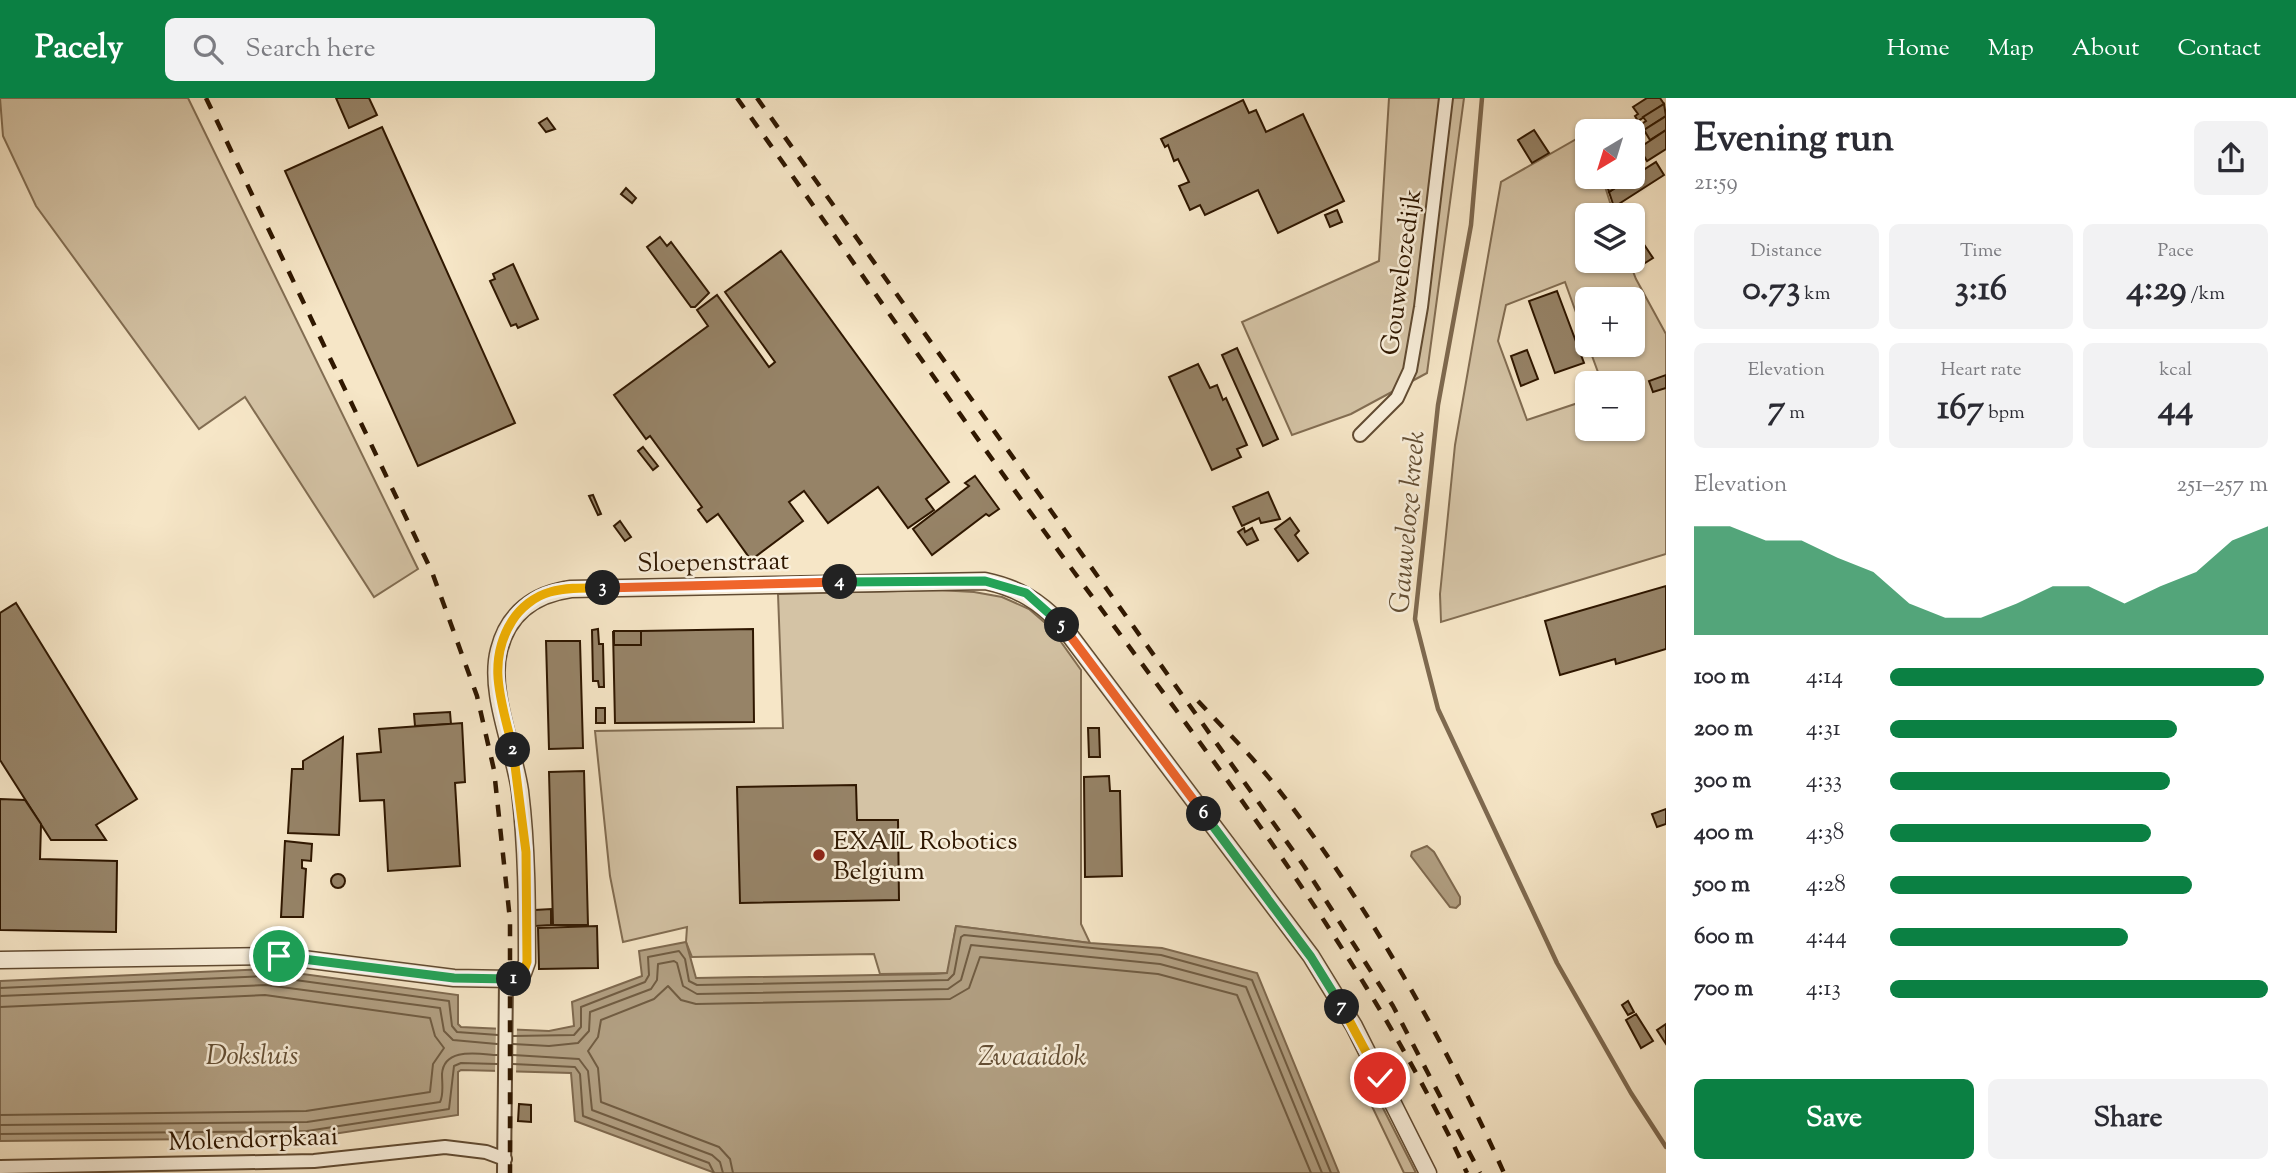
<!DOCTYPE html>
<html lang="en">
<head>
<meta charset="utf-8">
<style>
	body { margin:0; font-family:"Sorts Mill Goudy",serif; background:#f2f2f3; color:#2b2b33; height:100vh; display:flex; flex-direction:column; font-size:26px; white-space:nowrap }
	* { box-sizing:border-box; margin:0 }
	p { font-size:23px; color:#7c7c81 }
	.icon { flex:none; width:38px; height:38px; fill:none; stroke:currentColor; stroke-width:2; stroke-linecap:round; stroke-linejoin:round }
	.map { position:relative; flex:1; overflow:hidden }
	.details { display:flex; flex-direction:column; background:#fff; width:630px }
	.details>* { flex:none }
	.needle { width:46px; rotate:218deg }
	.controls { position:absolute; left:1575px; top:21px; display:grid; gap:14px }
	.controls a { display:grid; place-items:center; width:70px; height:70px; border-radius:10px; background:#fff; box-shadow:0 2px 5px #0004; font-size:35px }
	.pin { position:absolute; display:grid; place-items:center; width:60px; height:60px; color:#fff; margin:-30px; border:4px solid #fff; border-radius:50%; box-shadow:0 2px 7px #0007 }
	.km { position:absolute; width:35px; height:35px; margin:-18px; border-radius:50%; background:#222; color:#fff; font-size:19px; line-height:35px; text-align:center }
	.round { display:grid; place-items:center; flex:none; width:74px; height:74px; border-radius:10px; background:#f2f2f3 }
	.head { display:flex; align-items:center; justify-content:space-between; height:119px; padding:0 28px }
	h1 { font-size:38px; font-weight:800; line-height:52px }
	.metrics { display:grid; grid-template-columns:repeat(3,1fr); gap:10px; height:119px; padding:7px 28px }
	.metrics div { display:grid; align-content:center; border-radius:10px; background:#f2f2f3; text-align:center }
	.metrics b { font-size:35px; font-weight:800 }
	.metrics small { font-size:19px; font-weight:400 }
	.metrics p { font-size:19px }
	.chart { height:196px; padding:14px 28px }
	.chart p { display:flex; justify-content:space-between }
	.chart svg { width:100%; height:126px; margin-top:7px; fill:#0b8043; opacity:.7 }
	.cta { display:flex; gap:14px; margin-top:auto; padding:14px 28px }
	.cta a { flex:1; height:80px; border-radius:10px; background:#0b8043; color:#fff; font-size:28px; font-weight:800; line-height:80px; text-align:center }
	.cta a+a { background:#f2f2f3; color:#2b2b33 }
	ul { padding:0 28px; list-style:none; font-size:23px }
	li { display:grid; grid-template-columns:112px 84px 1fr; align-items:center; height:52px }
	li i { height:18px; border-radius:9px; background:#0b8043 }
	header { display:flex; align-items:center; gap:42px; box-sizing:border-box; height:98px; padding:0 35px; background:#0b8043; color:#fff }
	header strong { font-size:33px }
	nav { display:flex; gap:38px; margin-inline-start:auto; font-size:24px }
	.search { width:490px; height:63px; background:#f2f2f3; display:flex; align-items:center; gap:18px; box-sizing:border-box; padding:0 24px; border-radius:10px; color:#7c7c81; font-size:26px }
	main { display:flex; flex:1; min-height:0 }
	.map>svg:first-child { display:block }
	.green { fill:#d4c3a5; stroke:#826d52; stroke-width:2; fill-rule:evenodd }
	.water { fill:#b2a083; stroke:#7e694f; stroke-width:2 }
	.pier { fill:#f6e6c7 }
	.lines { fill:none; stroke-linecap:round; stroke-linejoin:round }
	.shore { stroke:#705c42; stroke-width:2 }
	.stream { stroke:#7e694f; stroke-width:4.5 }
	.building { fill:#968367; stroke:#2f1700; stroke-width:2 }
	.minor-casing { stroke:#614b32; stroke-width:16 }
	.tertiary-casing { stroke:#614b32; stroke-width:19 }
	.minor { stroke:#f9efdb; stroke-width:12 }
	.tertiary { stroke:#f9efdb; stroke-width:16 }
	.rail { stroke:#2f1700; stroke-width:4.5; stroke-dasharray:12 12; stroke-linecap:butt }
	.split-1-casing { stroke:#fff; stroke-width:14 }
	.split-2-casing { stroke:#fff; stroke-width:14 }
	.split-3-casing { stroke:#fff; stroke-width:14 }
	.split-4-casing { stroke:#fff; stroke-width:14 }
	.split-5-casing { stroke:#fff; stroke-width:14 }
	.split-6-casing { stroke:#fff; stroke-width:14 }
	.split-7-casing { stroke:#fff; stroke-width:14 }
	.split-8-casing { stroke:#fff; stroke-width:14 }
	.split-1 { stroke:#22a559; stroke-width:9 }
	.split-2 { stroke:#f5b400; stroke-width:9 }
	.split-3 { stroke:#f5b400; stroke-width:9 }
	.split-4 { stroke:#f0652b; stroke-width:9 }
	.split-5 { stroke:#22a559; stroke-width:9 }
	.split-6 { stroke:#f0652b; stroke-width:9 }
	.split-7 { stroke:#22a559; stroke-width:9 }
	.split-8 { stroke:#f5b400; stroke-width:9 }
	.poi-dot { fill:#8f2418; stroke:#f9efdb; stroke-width:2.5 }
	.labels { text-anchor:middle; stroke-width:5; stroke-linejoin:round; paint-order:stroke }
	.street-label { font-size:26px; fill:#2f1700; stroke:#f9efdb }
	.poi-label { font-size:26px; fill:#2f1700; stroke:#f9efdb; text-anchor:start }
	.water-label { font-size:28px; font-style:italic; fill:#634e34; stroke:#f9efdb }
</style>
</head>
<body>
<header>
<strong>Pacely</strong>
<div class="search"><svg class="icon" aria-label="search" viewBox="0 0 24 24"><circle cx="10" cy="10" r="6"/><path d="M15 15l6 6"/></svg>Search here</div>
<nav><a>Home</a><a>Map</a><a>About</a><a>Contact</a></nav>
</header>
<main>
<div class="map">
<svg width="1666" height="1075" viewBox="0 0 1666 1075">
	<rect width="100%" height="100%" fill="#f6e6c7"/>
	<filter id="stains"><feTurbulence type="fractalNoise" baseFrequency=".00286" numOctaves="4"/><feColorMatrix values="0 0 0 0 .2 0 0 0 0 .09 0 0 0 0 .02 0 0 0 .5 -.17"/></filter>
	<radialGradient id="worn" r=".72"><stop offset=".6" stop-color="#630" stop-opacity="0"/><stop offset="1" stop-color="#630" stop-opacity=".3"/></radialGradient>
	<g class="green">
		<path d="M0 0H188L418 471 374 499 245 299 199 331 36 108 3 38Z"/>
		<path d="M1389 0H1464L1427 275 1351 316 1292 337 1242 224 1379 163Z"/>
		<path d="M1587 35V79H1602L1614 117H1587V163H1629L1636 181 1666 236V456L1441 524 1440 496 1455 347 1501 84ZM1565 184 1587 245V201H1633V247H1588L1602 285H1633V331H1587V302L1527 322 1498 243 1506 207Z"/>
		<path d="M938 492 974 494 1002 499 1029 511 1051 530 1081 572V826L1090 845 956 828 948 875 880 876 874 856 692 859 686 844 687 829 623 844 610 778 595 633 783 630 778 496Z"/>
		<path d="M1360 965 1411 1065 1416 1075H1404L1356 975Z"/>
	</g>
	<g class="water">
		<path d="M1427 748 1434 754 1460 799V806L1456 810 1450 809 1411 758 1412 754Z"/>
		<path d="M956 828 1090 845 1162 850 1257 875 1339 1075H715L575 1023 571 975 461 972 458 974V1017L307 1040 0 1043V883L266 871 458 897V926L461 929 549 933 574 928 572 904 642 878 639 853 686 844 696 880 934 876 947 875Z"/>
	</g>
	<path class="pier" d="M496 928H517L516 977 495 976Z"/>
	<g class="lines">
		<g class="shore">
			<path d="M0 890 266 878 449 903 452 928 457 934 498 937"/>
			<path d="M0 898 266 887 440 910 444 933 453 942 497 946"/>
			<path d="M0 909 265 897 430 920 435 938 444 950 433 966 430 994 306 1013 0 1017"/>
			<path d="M513 938 574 937 581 929V909L645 884 649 877 648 859 679 853 685 861 689 883 697 887 948 882 954 876 961 839 964 837 1161 857 1252 882 1331 1075"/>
			<path d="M513 946 549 948 578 945 589 933 590 914 651 891 657 882 658 866 674 863 677 865 683 888 697 896 948 891 961 882 971 847 1160 866 1246 889 1322 1075"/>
			<path d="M513 957 579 961 588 973 592 1012 712 1057 720 1064 723 1075"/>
			<path d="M513 966 575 969 580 976 583 1018 709 1065 714 1075"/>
			<path d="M0 1027 307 1024 440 1004C444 996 442 986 442 976 444 949 478 956 497 957"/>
			<path d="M0 1036 307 1033 449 1011 454 968 461 965 497 966"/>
			<path d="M733 1075 730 1061 719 1049 601 1004 598 970 588 953 598 939 601 922 654 901 668 888 681 902 696 906 950 901 969 890 980 859 1158 876 1237 897 1311 1075"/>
		</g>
		<path class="stream" d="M1482 0 1471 127 1438 307 1415 521 1438 611 1557 865 1631 995 1666 1049"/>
	</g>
	<g class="building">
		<path d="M336 0H369L377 17 349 30Z"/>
		<path d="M1647 0H1660L1664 6 1638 23 1635 18 1638 16 1633 9Z"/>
		<path d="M1243 2 1249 15 1256 12 1266 34 1303 16 1344 103 1278 135 1258 92 1205 117 1200 107 1190 112 1179 88 1189 84 1178 61 1174 63 1168 47 1165 49 1161 41Z"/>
		<path d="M1664 6 1666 18 1644 32 1640 27 1646 23 1643 19Z"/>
		<path d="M1666 18V32L1650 42 1644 32Z"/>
		<path d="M547 20 555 31 546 34 539 25Z"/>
		<path d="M382 29 515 325 418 368 285 73Z"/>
		<path d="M1534 32 1549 55 1532 65 1518 42Z"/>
		<path d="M1666 32V51L1647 63 1639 50Z"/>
		<path d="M1656 64 1664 77 1614 109 1609 94Z"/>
		<path d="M1604 79H1623L1626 83 1609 94Z"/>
		<path d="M626 90 636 100 632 105 621 96Z"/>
		<path d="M1337 112 1342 124 1330 129 1325 117Z"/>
		<path d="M1637 136 1653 160 1637 170 1633 159V138Z"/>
		<path d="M660 139 667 148 671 144 709 195 695 209H691L647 149Z"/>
		<path d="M781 153 949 384 926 401 934 412 908 430 878 389 828 425 804 393 789 404 803 423 751 462 718 416 707 424 698 412 702 409 650 338 646 341 614 297 708 228 697 212 717 197 769 269 775 264 725 194Z"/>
		<path d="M513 166 538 221 518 230 516 226 511 228 490 183 495 181 493 176Z"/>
		<path d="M1557 193 1584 265 1555 275 1529 203Z"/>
		<path d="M1237 250 1278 341 1263 348 1222 257Z"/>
		<path d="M1527 252 1538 281 1521 288 1511 258Z"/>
		<path d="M1198 266 1210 290 1217 287 1223 302 1226 300 1247 347 1237 351 1241 359 1212 372 1169 279Z"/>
		<path d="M1666 277V290L1653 294 1649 283Z"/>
		<path d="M643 349 658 368 653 372 638 353Z"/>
		<path d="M975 378 999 411 989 418 986 416 932 457 913 431 969 388 965 385Z"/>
		<path d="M1268 394 1280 421 1261 425 1259 420 1242 428 1233 409Z"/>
		<path d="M593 397 601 416 598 417 589 398Z"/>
		<path d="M1290 420 1299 433 1295 437 1308 455 1298 463 1275 431Z"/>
		<path d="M620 423 631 439 625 443 614 428Z"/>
		<path d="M1244 430 1245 434 1252 430 1258 442 1247 447 1238 434Z"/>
		<path d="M1666 488V551L1616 566 1615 561 1560 577 1545 523Z"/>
		<path d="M16 505 137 701 96 727 106 742H51L0 662V515Z"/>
		<path d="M598 531 599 546H603L604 589H599L598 583H593L592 532Z"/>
		<path d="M753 531 754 624 615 625 613 533 614 547H641V533Z"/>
		<rect x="614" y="533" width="27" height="14"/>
		<path d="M546 543H580L583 650 549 651Z"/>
		<rect x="596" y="610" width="9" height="15"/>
		<path d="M450 614 451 626 415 628 414 616Z"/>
		<path d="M462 625 465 684 455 685 460 768 388 773 384 702 360 703 357 656 381 654 379 631Z"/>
		<path d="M1088 630H1099L1100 659H1089Z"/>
		<path d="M343 639 339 737 288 735 292 671H303V663Z"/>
		<path d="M584 673 588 827H553L549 674Z"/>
		<path d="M1109 678 1110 693H1120L1122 778 1085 779 1084 679Z"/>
		<path d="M856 687 857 722H898L899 802 740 805 737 689Z"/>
		<path d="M0 701 25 702 41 726 40 761 117 763 116 834 0 832Z"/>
		<path d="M1666 711V726L1657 729 1652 716Z"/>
		<path d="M285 743 312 746 311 763 302 762V770L306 771 303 819H281Z"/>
		<circle cx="338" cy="783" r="7"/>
		<path d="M551 811V827L535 828V812Z"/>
		<path d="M597 828 598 870 539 871 538 830Z"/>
		<path d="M1628 903 1634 914 1628 917 1622 907Z"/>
		<path d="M1636 916 1653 943 1641 950 1626 922Z"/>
		<path d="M1666 926V946L1657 932Z"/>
		<path d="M519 1006 531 1007V1024L518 1023Z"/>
	</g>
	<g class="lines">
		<defs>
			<g id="minor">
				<path d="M1360 337 1397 300 1410 272 1421 209 1446 0"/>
				<path d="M0 1069 314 1063 445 1049 486 1054 505 1061"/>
				<path d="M504 1075 506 881"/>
			</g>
			<path id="tertiary" d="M0 862 279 858 454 880 516 881 523 875 527 864C527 807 527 750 520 693 514 650 488 594 499 552 508 515 535 496 571 491L985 483C1018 490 1039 503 1062 527L1311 858 1354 928 1428 1075"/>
		</defs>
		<use href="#minor" class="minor-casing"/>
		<use href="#tertiary" class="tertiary-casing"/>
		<use href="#minor" class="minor"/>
		<use href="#tertiary" class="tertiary"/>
		<g class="rail">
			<path d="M206 0 432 474 477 598 494 672 510 822V1075"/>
			<path d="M737 0C850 158 959 318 1074 474 1216 667 1365 857 1467 1075"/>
			<path d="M757 0 1304 768 1393 908 1480 1075"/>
			<path d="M1198 603C1224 631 1251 657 1274 686 1364 799 1445 943 1504 1075"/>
		</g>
	</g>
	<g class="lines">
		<defs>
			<path id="split-1" d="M279 858 454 880 514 881"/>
			<path id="split-2" d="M513 652 526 754 527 864 523 875 514 881"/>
			<path id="split-3" d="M513 652C503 607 485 566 512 523 520 510 535 498 550 494 567 489 586 490 603 490"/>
			<path id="split-4" d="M603 490 840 484"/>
			<path id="split-5" d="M840 484 985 483 1026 495 1062 527"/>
			<path id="split-6" d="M1062 527 1204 716"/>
			<path id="split-7" d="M1204 716 1311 859 1342 909"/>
			<path id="split-8" d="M1342 909 1380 980"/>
		</defs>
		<use href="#split-1" class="split-1-casing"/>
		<use href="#split-2" class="split-2-casing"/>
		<use href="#split-3" class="split-3-casing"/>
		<use href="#split-4" class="split-4-casing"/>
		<use href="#split-5" class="split-5-casing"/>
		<use href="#split-6" class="split-6-casing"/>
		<use href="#split-7" class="split-7-casing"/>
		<use href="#split-8" class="split-8-casing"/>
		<use href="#split-1" class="split-1"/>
		<use href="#split-2" class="split-2"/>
		<use href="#split-3" class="split-3"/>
		<use href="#split-4" class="split-4"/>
		<use href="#split-5" class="split-5"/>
		<use href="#split-6" class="split-6"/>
		<use href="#split-7" class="split-7"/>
		<use href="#split-8" class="split-8"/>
	</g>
	<circle class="poi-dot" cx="819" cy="757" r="7"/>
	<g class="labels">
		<g class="street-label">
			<text transform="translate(1400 174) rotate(-82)" y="9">Gouwelozedijk</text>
			<text transform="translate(713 463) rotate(-1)" y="9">Sloepenstraat</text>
			<text transform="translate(253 1040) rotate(-2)" y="9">Molendorpkaai</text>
		</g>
		<g class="poi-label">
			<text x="833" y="751">EXAIL Robotics<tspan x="833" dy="30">Belgium</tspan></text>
		</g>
		<g class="water-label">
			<text transform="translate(1406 424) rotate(-85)" y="10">Gauweloze kreek</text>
			<text x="252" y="966">Doksluis</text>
			<text x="1032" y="967">Zwaaidok</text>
		</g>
	</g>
	<rect width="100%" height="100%" filter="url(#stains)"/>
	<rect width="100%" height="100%" fill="url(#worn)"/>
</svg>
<div class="controls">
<a><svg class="needle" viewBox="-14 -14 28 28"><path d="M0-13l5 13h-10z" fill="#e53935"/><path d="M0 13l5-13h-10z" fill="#7c7c81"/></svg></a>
<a><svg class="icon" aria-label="layers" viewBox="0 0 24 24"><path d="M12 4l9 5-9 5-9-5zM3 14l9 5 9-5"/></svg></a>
<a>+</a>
<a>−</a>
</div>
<div class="pin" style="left:279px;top:858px;background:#1e9e55"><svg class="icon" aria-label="arrive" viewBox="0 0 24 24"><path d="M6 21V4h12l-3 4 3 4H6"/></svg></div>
<div class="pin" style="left:1380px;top:980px;background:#d93025"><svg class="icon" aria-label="check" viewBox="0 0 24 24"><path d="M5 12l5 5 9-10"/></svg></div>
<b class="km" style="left:514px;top:881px">1</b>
<b class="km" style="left:513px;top:652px">2</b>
<b class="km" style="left:603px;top:490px">3</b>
<b class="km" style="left:840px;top:484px">4</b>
<b class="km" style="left:1062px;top:527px">5</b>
<b class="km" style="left:1204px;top:716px">6</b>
<b class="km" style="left:1342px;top:909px">7</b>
</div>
<section class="details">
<div class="head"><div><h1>Evening run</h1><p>21:59</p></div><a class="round"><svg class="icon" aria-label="share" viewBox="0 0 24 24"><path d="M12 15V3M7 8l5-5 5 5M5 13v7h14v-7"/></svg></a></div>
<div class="metrics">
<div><p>Distance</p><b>0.73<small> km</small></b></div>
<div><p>Time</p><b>3:16</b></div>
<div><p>Pace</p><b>4:29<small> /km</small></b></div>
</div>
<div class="metrics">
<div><p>Elevation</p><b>7<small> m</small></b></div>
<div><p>Heart rate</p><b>167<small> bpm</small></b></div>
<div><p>kcal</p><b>44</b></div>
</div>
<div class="chart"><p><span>Elevation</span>251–257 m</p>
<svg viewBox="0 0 160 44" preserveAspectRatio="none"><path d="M0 44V6L10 6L20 11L30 11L40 17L50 22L60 33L70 38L80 38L90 33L100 27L110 27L120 33L130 27L140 22L150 11L160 6V44z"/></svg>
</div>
<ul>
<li><b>100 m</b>4:14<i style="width:99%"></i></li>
<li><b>200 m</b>4:31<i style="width:76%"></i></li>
<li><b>300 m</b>4:33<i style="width:74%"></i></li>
<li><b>400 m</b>4:38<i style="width:69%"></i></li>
<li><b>500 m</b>4:28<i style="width:80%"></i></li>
<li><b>600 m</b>4:44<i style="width:63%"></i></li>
<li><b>700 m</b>4:13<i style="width:100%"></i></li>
</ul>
<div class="cta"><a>Save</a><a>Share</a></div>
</section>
</main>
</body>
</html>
